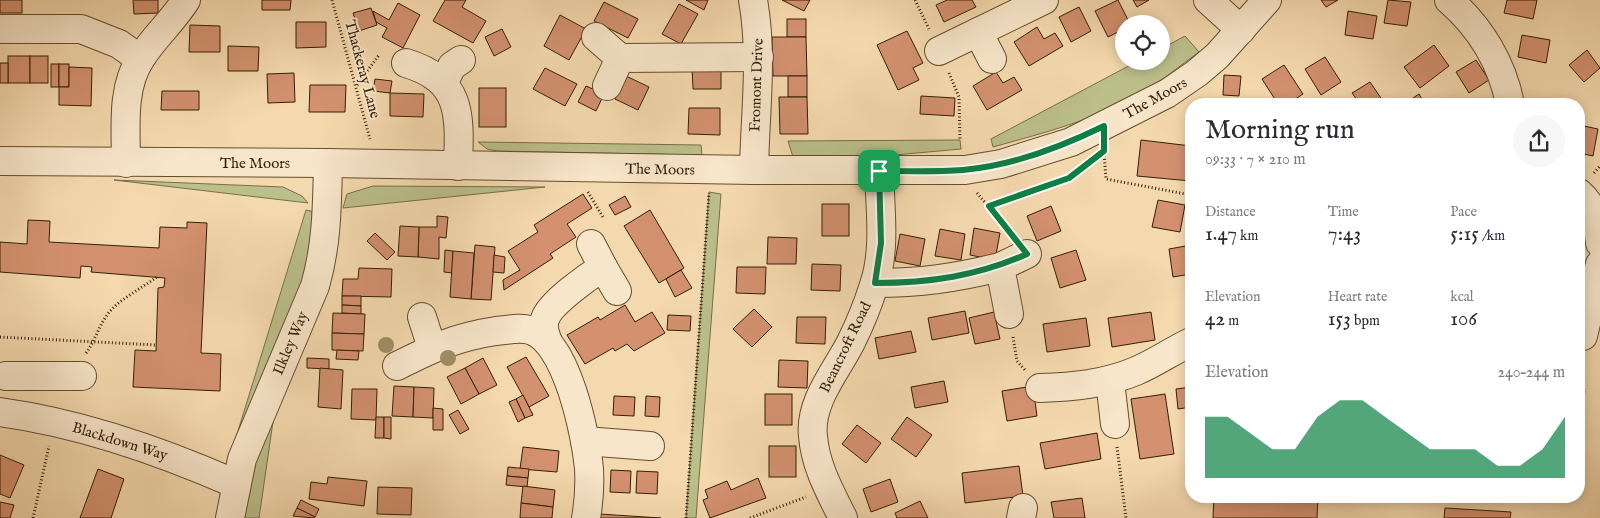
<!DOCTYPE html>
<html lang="en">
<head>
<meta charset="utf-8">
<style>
	body { margin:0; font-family:"IM FELL English",serif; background:#f7f7f7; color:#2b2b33; height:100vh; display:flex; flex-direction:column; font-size:19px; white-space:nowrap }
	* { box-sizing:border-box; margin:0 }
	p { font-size:16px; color:#7c7c81 }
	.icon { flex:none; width:28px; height:28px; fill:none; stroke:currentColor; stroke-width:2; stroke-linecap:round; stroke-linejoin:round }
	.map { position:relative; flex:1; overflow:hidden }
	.drawer { position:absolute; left:1185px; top:98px; width:400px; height:405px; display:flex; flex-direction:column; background:#fff; border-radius:20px; box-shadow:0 2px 12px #0003 }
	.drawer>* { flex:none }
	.fabs { position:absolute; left:1115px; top:15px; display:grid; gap:10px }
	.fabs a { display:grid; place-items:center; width:55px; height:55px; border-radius:50%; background:#fff; box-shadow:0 2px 12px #0003; font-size:25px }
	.pin { position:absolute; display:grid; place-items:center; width:42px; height:42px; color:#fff; margin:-21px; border-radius:10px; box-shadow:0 2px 8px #0006 }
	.round { display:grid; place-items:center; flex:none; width:52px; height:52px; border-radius:26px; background:#f7f7f7 }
	.summary { display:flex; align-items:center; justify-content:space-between; height:85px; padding:0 20px }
	h1 { font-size:28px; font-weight:600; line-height:38px }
	.stats { display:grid; grid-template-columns:repeat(3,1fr); gap:8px; height:85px; padding:5px 20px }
	.stats div { display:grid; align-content:center }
	.stats b { font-size:21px; font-weight:600 }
	.stats small { font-size:14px; font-weight:400 }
	.stats p { font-size:14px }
	.chart { height:140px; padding:10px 20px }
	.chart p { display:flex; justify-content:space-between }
	.chart svg { width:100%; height:90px; margin-top:5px; fill:#0b8043; opacity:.7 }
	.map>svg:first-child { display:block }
	.green { fill:#bbbf8a; stroke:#786f47 }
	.building { fill:#d3916f; stroke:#341f04 }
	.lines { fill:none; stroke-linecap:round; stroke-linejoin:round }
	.minor-casing { stroke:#644e2e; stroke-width:30 }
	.path { stroke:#341f04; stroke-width:3; stroke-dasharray:1 2.5; stroke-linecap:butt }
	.minor { stroke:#f8e6ca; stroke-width:28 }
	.tree { fill:#a18d66 }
	.route-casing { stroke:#fff; stroke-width:10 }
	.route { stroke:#0b8043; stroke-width:6 }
	.labels { text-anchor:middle; stroke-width:4; stroke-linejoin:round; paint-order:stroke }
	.street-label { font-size:15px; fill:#341f04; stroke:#f8e6ca }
</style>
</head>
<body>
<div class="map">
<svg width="1600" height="518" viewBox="0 0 1600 518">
	<rect width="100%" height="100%" fill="#f5d9ae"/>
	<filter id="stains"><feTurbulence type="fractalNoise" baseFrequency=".004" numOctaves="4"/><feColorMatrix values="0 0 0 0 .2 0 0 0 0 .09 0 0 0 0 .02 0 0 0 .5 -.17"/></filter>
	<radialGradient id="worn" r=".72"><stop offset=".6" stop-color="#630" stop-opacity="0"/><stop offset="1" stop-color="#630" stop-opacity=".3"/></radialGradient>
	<g class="green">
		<path d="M1185 36 1199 52C1180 66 1161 81 1140 94 1095 120 1043 133 993 147L991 139 1138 61H1161V49Z"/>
		<path d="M960 140 961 149 873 157H793L788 141Z"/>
		<path d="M478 142 701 145 702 155 497 151 487 149Z"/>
		<path d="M114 180 283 187 302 196 308 203Z"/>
		<path d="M373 186 545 187 343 208 347 194Z"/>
		<path d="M709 192 721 194 696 518H686Z"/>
		<path d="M306 210 311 211 315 218 312 261 230 457Z"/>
		<path d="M276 401 259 518H239L241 506Z"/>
	</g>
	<g class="building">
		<rect x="0" y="0" width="22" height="13"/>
		<path d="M133 0H158V13L134 14Z"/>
		<path d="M262 0H291L290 10H262Z"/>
		<path d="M445 0H466L462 7 486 21 473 43 433 21Z"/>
		<path d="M686 0H708L704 10Z"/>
		<path d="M782 0H810L804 11Z"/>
		<path d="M947 0H972L976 7 944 22 936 5Z"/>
		<path d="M1118 0 1130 24H1124V29L1108 37 1095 11Z"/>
		<path d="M1133 0H1149L1137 7Z"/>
		<path d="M1321 0H1338L1326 7Z"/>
		<path d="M1388 0 1411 2 1407 26 1384 23Z"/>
		<path d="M1507 0H1537L1533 19 1504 13Z"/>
		<path d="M604 2 638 19 628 38 594 21Z"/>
		<path d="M398 3 420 15 403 48 382 37 387 28 376 22 373 11 389 20Z"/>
		<path d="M679 4 698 14 681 44 662 34Z"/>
		<path d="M1079 7 1091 31 1071 42 1059 17Z"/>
		<path d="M371 8 377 25 359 31 353 13Z"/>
		<path d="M1348 11 1377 16 1373 39 1345 35Z"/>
		<path d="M560 15 586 29 569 60 544 46Z"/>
		<rect x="787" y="19" width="19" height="18"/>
		<path d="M296 22H326V47L296 48Z"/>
		<path d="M190 25 220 26V52H189Z"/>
		<path d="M1037 27 1044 39 1055 33 1063 46 1029 66 1014 42Z"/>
		<path d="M502 29 511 47 494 56 485 37Z"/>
		<path d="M907 31 923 63 913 68 919 80 898 90 877 45Z"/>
		<path d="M1522 35 1550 40 1546 63 1518 57Z"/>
		<path d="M772 37H806L807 76H773Z"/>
		<path d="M1434 45 1449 66 1420 88 1404 67Z"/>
		<path d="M228 46 259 47 258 71H228Z"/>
		<path d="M1587 50 1600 68 1584 82 1569 65Z"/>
		<rect x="8" y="56" width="22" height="27"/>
		<rect x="30" y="56" width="18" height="27"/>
		<path d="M1325 57 1341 82 1321 95 1305 69Z"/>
		<path d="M1476 60 1489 80 1469 93 1456 72Z"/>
		<rect x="0" y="63" width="8" height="20"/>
		<rect x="51" y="64" width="8" height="23"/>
		<rect x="59" y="64" width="10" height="23"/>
		<path d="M1284 65 1303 94 1288 104H1278L1262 79Z"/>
		<path d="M721 66V89H693L692 67Z"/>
		<path d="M69 67 92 68 91 106 59 105V87H69Z"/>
		<path d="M545 68 577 84 565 106 533 89Z"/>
		<path d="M996 72 1003 83 1014 77 1022 90 987 110 973 86Z"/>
		<path d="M294 73 295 102 268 103 267 74Z"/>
		<path d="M1224 75 1241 76 1239 96 1223 95Z"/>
		<path d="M626 76 649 87 638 110 615 99Z"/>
		<rect x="788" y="76" width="19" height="21"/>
		<path d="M375 79 392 81 390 93 373 91Z"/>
		<path d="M1370 82 1385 104H1360L1352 93Z"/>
		<path d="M310 85H346L345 112H309Z"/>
		<path d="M586 86 604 94 596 111 578 102Z"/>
		<rect x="479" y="88" width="27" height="39"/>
		<path d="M162 91H199V110H161Z"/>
		<path d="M390 93 424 94 423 117 390 116Z"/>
		<path d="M1419 94 1425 104H1404Z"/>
		<path d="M921 96 955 98 954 116 920 114Z"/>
		<path d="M779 97H807L808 134H780Z"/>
		<path d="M689 108H720V135L688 134Z"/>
		<path d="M1579 125 1598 129 1593 156 1579 153Z"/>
		<path d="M1141 140 1191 146V181L1137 176Z"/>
		<path d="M583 194 592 208 567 224 576 237 550 254 553 258 504 290 503 280 520 270 508 251 538 232 534 225Z"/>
		<path d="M625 196 631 207 615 215 609 205Z"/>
		<path d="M1158 200 1185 205 1180 232 1152 227Z"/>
		<rect x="822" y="204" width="27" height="32"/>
		<path d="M1051 206 1061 231 1037 241 1027 216Z"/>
		<path d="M650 210 684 268 659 283 624 226Z"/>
		<path d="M437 216 448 217 446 238 439 237V259L418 257 419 227H437Z"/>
		<path d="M28 220 50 221 49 242 159 248 160 227 187 228V222L207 223 201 353 221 354 220 391 133 387 135 350 156 351 158 288 164 287 165 278 91 272 92 267 81 266 80 278 0 272V242L27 244Z"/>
		<path d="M400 226 419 227 418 257 398 256Z"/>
		<path d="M974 228 1000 233 995 260 970 255Z"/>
		<path d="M940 229 965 234 961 260 935 256Z"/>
		<path d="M375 233 395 252 387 260 367 241Z"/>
		<path d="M900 234 925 239 920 266 895 261Z"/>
		<path d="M768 237 797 238 796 264H767Z"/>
		<path d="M475 245 495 247 491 300 471 299Z"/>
		<path d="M1191 245V274L1173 277 1169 249Z"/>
		<path d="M445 250 453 251 452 273 444 272Z"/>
		<path d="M1076 250 1086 280 1060 288 1051 258Z"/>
		<path d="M453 251 474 253 471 299 450 297Z"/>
		<path d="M494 255 505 257 504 273 493 272Z"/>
		<path d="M812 264 841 265 840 291 811 290Z"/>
		<path d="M737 267H766L765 294 736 293Z"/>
		<path d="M359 268 392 269 391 297 342 296 343 279H358Z"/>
		<path d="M681 270 692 288 675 297 666 279Z"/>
		<path d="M1191 285V312L1187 286Z"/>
		<path d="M342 296H361V306L342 305Z"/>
		<path d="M342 305 361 306V314L342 313Z"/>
		<path d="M625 305 635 322 652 312 665 333 634 351 627 344 615 351 613 348 585 364 567 335 598 317 600 320Z"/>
		<path d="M754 309 772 327 752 347 733 329Z"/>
		<path d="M965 311 969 333 932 340 928 318Z"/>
		<path d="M994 312 1000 339 975 344 969 318Z"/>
		<path d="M1151 312 1155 340 1112 347 1108 318Z"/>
		<path d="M333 313 365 314 364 334 332 333Z"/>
		<path d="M668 315 691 316 690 331 667 330Z"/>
		<path d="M797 317H826L825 344 796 343Z"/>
		<path d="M1086 318 1090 346 1047 352 1043 324Z"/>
		<path d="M911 331 916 352 879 359 875 338Z"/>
		<path d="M332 333 364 334 363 351 332 350Z"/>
		<path d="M337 350 359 351 358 360 336 359Z"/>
		<path d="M526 357 549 396 529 407 507 367Z"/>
		<path d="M307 358 329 359V369L307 368Z"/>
		<path d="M483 358 497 385 479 394 465 368Z"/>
		<path d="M779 360 808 361 807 388 778 387Z"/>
		<path d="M320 368 343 370 341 409 318 407Z"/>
		<path d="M465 368 479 394 461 404 447 377Z"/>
		<path d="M944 381 948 402 915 408 911 387Z"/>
		<path d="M394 386 414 387 413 417 392 416Z"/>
		<path d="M1033 386 1037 416 1007 421 1002 391Z"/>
		<path d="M414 387 434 388 433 418 413 417Z"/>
		<path d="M1191 387V407L1178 409 1176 389Z"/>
		<path d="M352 389H377L376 420 351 419Z"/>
		<path d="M1579 389 1585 391 1580 417 1579 416Z"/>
		<rect x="765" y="394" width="27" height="31"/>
		<path d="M1165 394 1174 454 1140 459 1131 399Z"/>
		<path d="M523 395 533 415 525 418 516 399Z"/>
		<path d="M614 396 635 397 634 416 613 415Z"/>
		<path d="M646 396 660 397 659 417 645 416Z"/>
		<path d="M516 399 525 418 518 422 509 402Z"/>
		<path d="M433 408 443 409V430H433Z"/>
		<path d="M458 410 469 429 460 434 449 415Z"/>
		<path d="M376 417H384V438H375Z"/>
		<path d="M384 417H391V439L384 438Z"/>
		<path d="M907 417 932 435 916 457 891 439Z"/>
		<path d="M857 425 881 443 866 463 842 444Z"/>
		<path d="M1097 433 1101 459 1045 469 1040 443Z"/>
		<rect x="769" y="446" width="27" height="31"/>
		<path d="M523 447 559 451 557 472 520 469Z"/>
		<path d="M0 455 24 465 10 498 0 494Z"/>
		<path d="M1019 466 1023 496 965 503 962 473Z"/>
		<path d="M508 467 529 469 528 478 507 476Z"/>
		<path d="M98 469 124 479 111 518H80Z"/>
		<path d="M611 470 631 471 630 493 610 492Z"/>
		<path d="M637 471 658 472 657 494 636 493Z"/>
		<path d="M507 476 528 478 527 487 506 485Z"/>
		<path d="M328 477 367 481 364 506 309 499 311 482 327 484Z"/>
		<path d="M758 478 766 498 710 518 703 500 708 498 705 490 727 481 731 490Z"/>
		<path d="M890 479 898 502 871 512 863 489Z"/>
		<path d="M523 486 555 490 553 507 521 503Z"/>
		<path d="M378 487 412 488 411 515 377 514Z"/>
		<path d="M1214 496H1318L1317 518H1213Z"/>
		<path d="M1082 498 1085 518H1054L1051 502Z"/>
		<path d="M301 500 319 509 315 517 297 508Z"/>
		<path d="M920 501 928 518H897L895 513Z"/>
		<path d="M0 502 14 505 10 518H0Z"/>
		<path d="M521 503 553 507 552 518H520Z"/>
		<path d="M297 508 315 517 314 518 293 516Z"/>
		<path d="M1445 508 1511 512 1510 518H1444Z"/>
		<path d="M599 514 661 518H598Z"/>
	</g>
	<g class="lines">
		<defs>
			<g id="minor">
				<path d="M753 0C763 56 755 113 754 170"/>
				<path d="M1208 0 1241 30"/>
				<path d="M1449 0C1480 27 1502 63 1510 104"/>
				<path d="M0 29H81L119 44 140 59"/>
				<path d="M978 32 992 59"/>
				<path d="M596 37 620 58 759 57"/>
				<path d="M939 51 1044 0"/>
				<path d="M406 63C462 80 460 114 458 166"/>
				<path d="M444 82 452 66 461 60"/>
				<path d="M607 86 620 58"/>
				<path d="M0 161 328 163 754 170H965L1001 164 1071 142 1168 93 1197 73 1217 56 1267 0"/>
				<path d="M126 163C126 129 121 88 141 58 154 37 173 21 186 0"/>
				<path d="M1579 193C1594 206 1598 224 1600 243"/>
				<path d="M591 244 603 267"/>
				<path d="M875 283C920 283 956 278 1000 267"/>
				<path d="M1009 314 1000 267 1027 254"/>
				<path d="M422 317 432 348"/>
				<path d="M1583 336 1600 264"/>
				<path d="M548 342C545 334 542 327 545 319 550 303 589 276 603 267L617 291"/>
				<path d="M397 366C433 348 456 337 496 331 507 330 520 327 530 330 567 340 586 436 589 469 590 486 589 501 586 518"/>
				<path d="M6 376H82"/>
				<path d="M1110 381 1115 424"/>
				<path d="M1040 388C1073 387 1105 384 1136 371 1155 363 1172 351 1191 342"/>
				<path d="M0 412C81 423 161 451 236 484"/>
				<path d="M585 441 650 446"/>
				<path d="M230 518 242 459 315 286C327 244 327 207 328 163"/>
				<path d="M843 518C830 492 815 465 813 436 809 402 837 370 851 342 860 324 868 304 874 285 886 250 880 208 879 171"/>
				<path d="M1021 518 1023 508"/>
			</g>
		</defs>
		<use href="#minor" class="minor-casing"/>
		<g class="path">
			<path d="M332 0 370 139"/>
			<path d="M915 0 929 29"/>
			<path d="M949 73 959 97 960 140"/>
			<path d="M357 85 379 55"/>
			<path d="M1104 152 1106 179 1191 195"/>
			<path d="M1594 173 1600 166"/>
			<path d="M588 192 603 217"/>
			<path d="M977 193 1012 235"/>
			<path d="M989 207 1069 178 1086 164"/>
			<path d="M0 337 156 345"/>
			<path d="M1013 337 1017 361 1025 370"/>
			<path d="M86 353C96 340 100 321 112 309 124 297 143 287 157 277"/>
			<path d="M1117 447 1126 518"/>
			<path d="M33 518 49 446"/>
			<path d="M686 518 709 193"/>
			<path d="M750 518 806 497"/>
		</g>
		<use href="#minor" class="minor"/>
	</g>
	<g class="tree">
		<circle cx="386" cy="345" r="8"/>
		<circle cx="448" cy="358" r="8"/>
	</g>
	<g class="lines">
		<defs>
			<path id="route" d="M1104 126V151L1069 178 989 206 1027 254C978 276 929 283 875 283L881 243 879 171C907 171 935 172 963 170 1012 166 1061 147 1104 126Z"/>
		</defs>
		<use href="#route" class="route-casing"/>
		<use href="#route" class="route"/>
	</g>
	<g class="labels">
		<g class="street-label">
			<text transform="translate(363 69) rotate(75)" y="5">Thackeray Lane</text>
			<text transform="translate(756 85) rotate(-88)" y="5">Fromont Drive</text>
			<text transform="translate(1155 98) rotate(-29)" y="5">The Moors</text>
			<text x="255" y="168">The Moors</text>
			<text transform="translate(660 169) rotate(1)" y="5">The Moors</text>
			<text transform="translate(290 343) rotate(-67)" y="5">Ilkley Way</text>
			<text transform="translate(845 347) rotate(-64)" y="5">Beancroft Road</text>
			<text transform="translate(120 441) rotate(17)" y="5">Blackdown Way</text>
		</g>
	</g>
	<rect width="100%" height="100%" filter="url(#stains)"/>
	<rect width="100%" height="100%" fill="url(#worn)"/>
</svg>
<div class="fabs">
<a><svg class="icon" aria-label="locate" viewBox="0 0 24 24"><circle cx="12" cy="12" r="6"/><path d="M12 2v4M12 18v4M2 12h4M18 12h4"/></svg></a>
</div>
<div class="pin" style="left:879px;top:171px;background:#1e9e55"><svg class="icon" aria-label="arrive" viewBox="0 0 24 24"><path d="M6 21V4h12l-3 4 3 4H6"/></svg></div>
<section class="drawer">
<div class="summary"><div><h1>Morning run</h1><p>09:33 · 7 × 210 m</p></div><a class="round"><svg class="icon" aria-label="share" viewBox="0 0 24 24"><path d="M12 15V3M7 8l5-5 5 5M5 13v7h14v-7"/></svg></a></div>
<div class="stats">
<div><p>Distance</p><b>1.47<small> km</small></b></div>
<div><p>Time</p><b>7:43</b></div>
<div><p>Pace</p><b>5:15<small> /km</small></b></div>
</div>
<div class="stats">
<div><p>Elevation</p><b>42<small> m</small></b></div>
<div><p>Heart rate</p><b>153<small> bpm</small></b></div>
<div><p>kcal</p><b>106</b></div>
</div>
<div class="chart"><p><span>Elevation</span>240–244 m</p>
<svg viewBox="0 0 160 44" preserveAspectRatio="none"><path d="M0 44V14L10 14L20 22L30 30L40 30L50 14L60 6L70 6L80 14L90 22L100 30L110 30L120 30L130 38L140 38L150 30L160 14V44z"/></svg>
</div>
</section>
</div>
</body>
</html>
